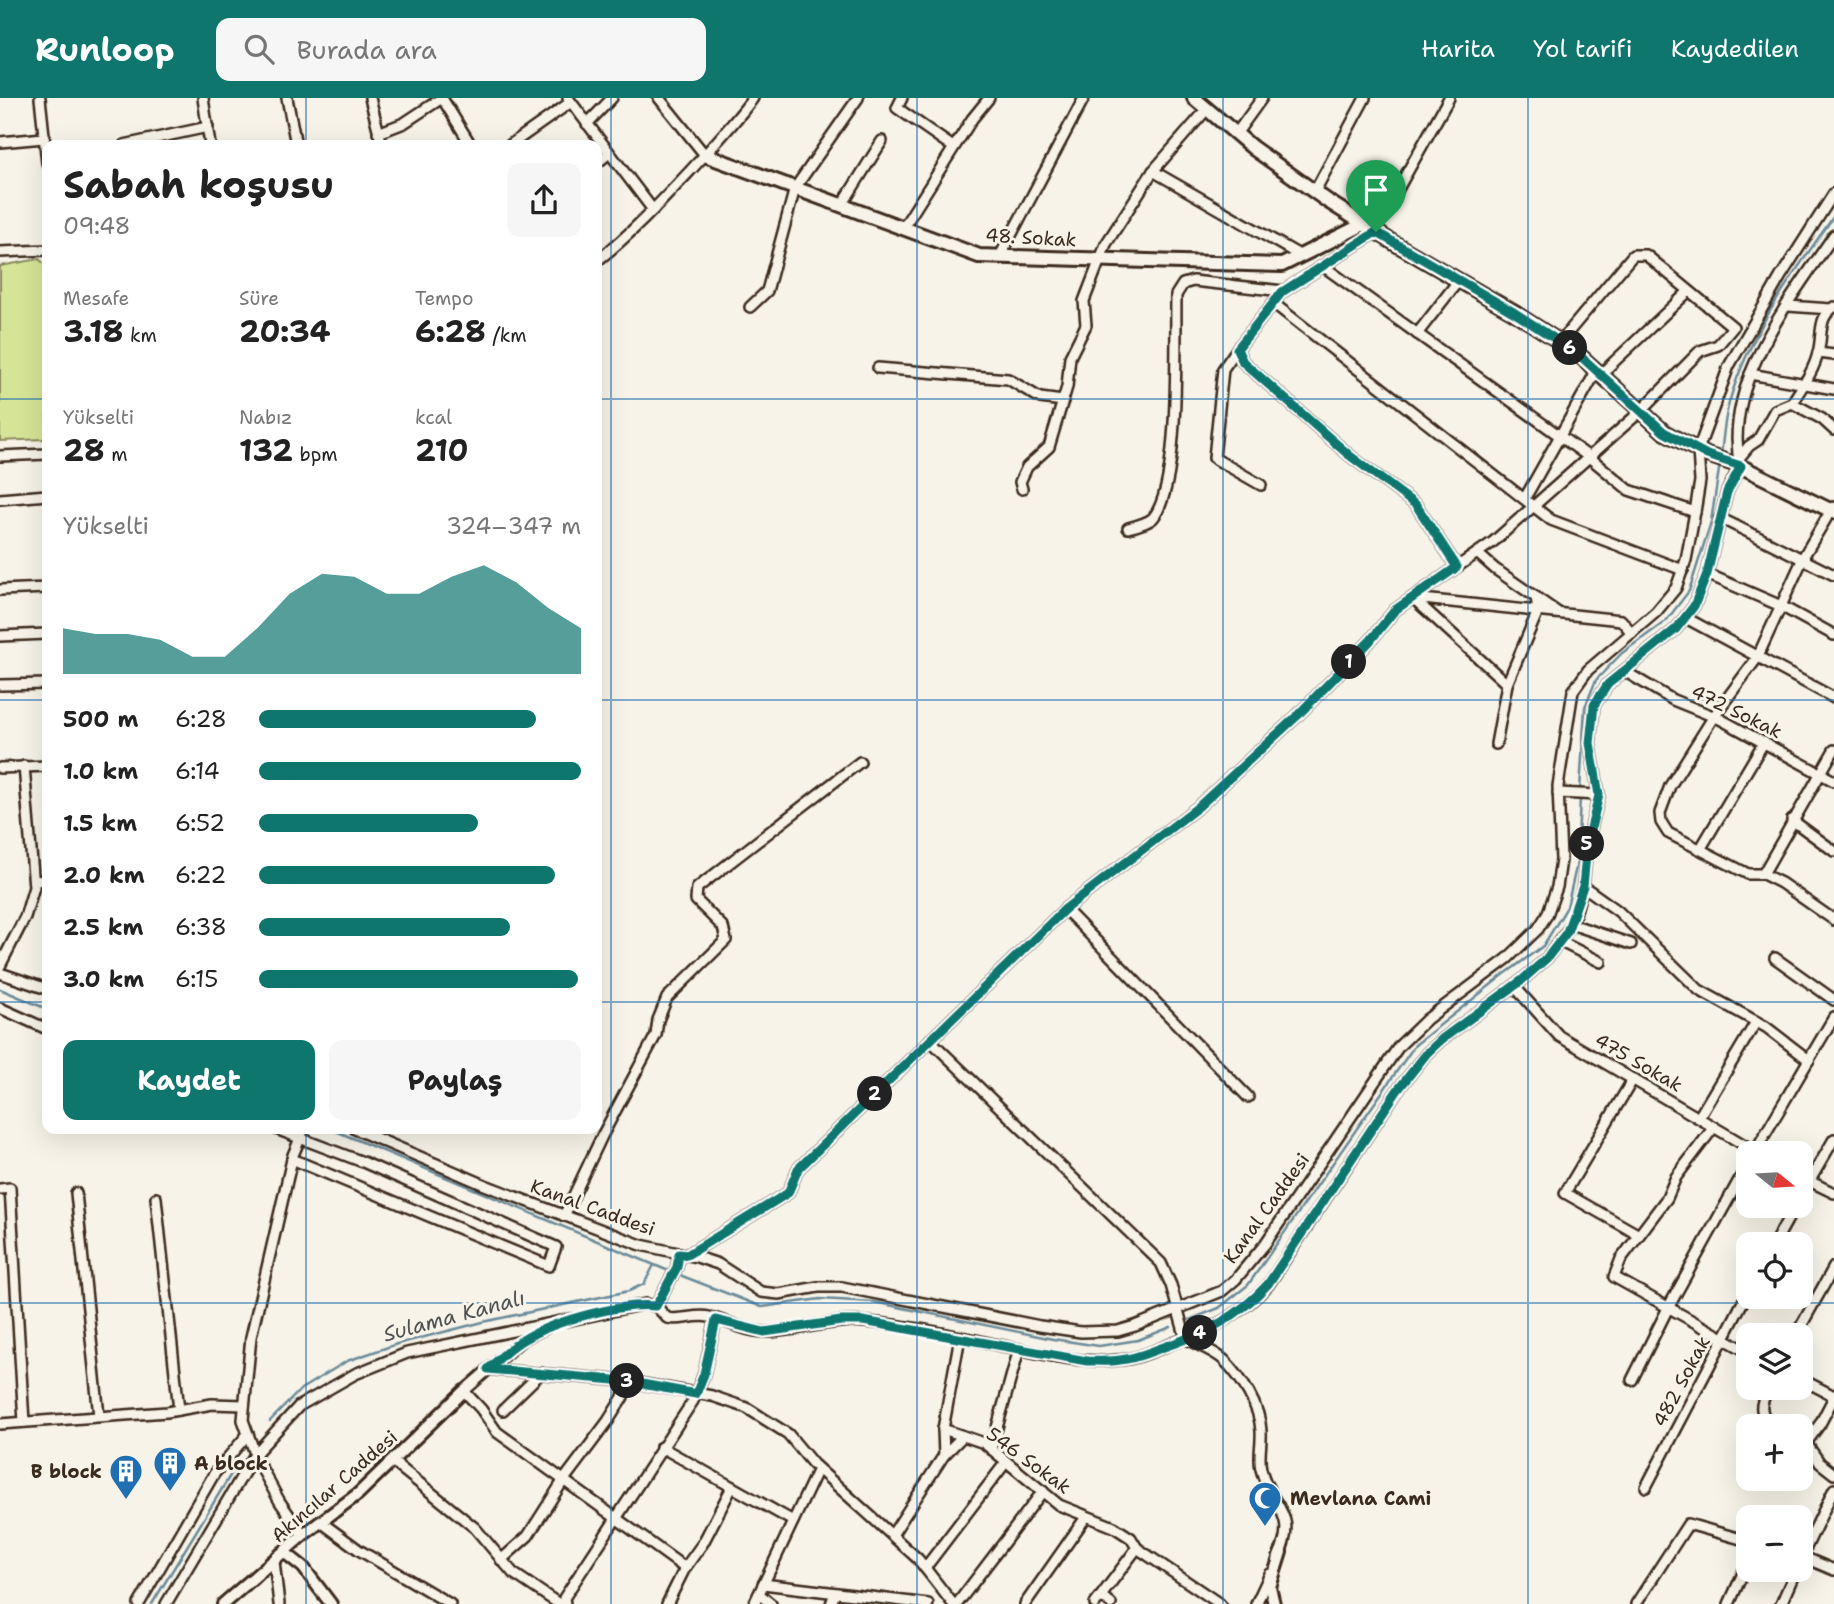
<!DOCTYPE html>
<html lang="tr">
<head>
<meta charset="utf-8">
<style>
	body { margin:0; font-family:"Shantell Sans",sans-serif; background:#f6f6f6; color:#222; height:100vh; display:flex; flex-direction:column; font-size:26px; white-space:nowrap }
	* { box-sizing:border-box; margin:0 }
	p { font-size:23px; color:#767676 }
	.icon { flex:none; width:38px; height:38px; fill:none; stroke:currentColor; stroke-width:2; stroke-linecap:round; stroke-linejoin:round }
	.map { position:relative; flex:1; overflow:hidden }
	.panel { position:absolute; left:42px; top:42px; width:560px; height:994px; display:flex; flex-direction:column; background:#fff; border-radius:14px; box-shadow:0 7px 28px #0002 }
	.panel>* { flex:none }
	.needle { width:46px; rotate:108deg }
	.buttons { position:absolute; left:1736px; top:1043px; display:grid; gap:14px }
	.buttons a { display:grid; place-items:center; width:77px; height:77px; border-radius:14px; background:#fff; box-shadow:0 7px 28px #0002; font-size:35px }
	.pin { position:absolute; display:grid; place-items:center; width:60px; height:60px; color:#fff; margin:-72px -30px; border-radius:50% 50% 50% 0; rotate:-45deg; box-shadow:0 0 7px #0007 }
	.pin .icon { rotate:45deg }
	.km { position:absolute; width:35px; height:35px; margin:-18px; border-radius:50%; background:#222; color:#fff; font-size:19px; line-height:35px; text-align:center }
	.round { display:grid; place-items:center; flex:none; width:74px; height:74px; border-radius:14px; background:#f6f6f6 }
	.head { display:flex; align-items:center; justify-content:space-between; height:119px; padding:0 21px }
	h1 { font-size:38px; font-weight:700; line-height:52px }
	.metrics { display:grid; grid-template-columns:repeat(3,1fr); gap:10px; height:119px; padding:7px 21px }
	.metrics div { display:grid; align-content:center }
	.metrics b { font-size:30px; font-weight:700 }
	.metrics small { font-size:19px; font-weight:400 }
	.metrics p { font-size:19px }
	.chart { height:196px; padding:14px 21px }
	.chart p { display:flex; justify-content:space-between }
	.chart svg { width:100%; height:126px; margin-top:7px; fill:#0f766e; opacity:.7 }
	.cta { display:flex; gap:14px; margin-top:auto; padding:14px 21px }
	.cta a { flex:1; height:80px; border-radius:14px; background:#0f766e; color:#fff; font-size:28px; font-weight:700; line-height:80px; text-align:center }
	.cta a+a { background:#f6f6f6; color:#222 }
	ul { padding:0 21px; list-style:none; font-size:23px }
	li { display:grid; grid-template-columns:112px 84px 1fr; align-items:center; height:52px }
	li i { height:18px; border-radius:9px; background:#0f766e }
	header { display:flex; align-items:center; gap:42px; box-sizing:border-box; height:98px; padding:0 35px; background:#0f766e; color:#fff }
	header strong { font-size:33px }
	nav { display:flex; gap:38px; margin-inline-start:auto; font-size:24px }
	.search { width:490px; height:63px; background:#f6f6f6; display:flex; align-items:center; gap:18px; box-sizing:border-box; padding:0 24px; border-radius:14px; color:#767676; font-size:26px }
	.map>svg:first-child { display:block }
	.green { fill:#d6e497; stroke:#88875a; stroke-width:2 }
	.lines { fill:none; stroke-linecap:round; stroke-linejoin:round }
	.stream { stroke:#6b8b9a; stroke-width:2.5 }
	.minor-casing { stroke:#3b2a1e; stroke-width:14 }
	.tertiary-casing { stroke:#3b2a1e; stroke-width:16 }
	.secondary-casing { stroke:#3b2a1e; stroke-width:18 }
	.minor { stroke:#f7f3e8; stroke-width:9 }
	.tertiary { stroke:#f7f3e8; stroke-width:10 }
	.secondary { stroke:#f7f3e8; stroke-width:12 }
	.route-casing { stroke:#fff; stroke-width:14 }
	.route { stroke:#0f766e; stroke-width:9 }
	.grid { fill:none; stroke:#1f6fb2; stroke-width:2; stroke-opacity:0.55 }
	.labels { text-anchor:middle; stroke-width:6; stroke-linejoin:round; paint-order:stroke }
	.street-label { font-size:19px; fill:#3b2a1e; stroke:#f7f3e8 }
	.poi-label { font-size:19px; font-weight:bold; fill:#3b2a1e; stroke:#f7f3e8; text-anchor:start }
	.water-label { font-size:21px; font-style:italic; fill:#4f5252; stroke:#f7f3e8 }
</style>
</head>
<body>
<header>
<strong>Runloop</strong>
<div class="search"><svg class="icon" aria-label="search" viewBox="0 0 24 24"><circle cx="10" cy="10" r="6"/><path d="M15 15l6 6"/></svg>Burada ara</div>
<nav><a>Harita</a><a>Yol tarifi</a><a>Kaydedilen</a></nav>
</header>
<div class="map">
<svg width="1834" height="1506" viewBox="0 0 1834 1506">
	<rect width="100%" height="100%" fill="#f7f3e8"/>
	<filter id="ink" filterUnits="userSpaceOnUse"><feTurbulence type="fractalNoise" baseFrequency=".0143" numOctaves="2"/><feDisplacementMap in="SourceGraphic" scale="14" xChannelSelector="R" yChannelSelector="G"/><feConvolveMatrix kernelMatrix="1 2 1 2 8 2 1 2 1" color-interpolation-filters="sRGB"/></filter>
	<g filter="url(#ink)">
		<path class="green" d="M39 161 47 168V338L45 341 0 343V168Z"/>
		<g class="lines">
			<g class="stream">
				<path d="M1721 358C1723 341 1724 322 1729 305 1749 235 1793 176 1834 118"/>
				<path d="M1580 692 1585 609 1596 582 1622 555 1666 523 1689 493 1711 424 1720 365"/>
				<path d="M0 891 47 911"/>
				<path d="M331 1031 671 1174"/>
				<path d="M677 1176 762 1209 820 1201 874 1204 1053 1241 1099 1248 1138 1242 1171 1229"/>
				<path d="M1184 1224 1219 1210 1248 1187 1415 947 1502 878 1543 848 1567 809 1577 765 1580 699"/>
				<path d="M270 1323 301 1291 347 1263 397 1246 483 1224 629 1193 644 1186 654 1167"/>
				<path d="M152 1506 231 1376"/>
			</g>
			<defs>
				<g id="minor">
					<path d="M40 0 47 65"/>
					<path d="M203 0 210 47"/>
					<path d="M287 0 296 47"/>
					<path d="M370 0 382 47"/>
					<path d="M442 0 471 47"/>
					<path d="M568 0 653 112"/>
					<path d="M659 0 705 57"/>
					<path d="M902 0 897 10 953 49"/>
					<path d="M587 26 612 0"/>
					<path d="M378 35 404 25 442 0"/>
					<path d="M1236 36 1262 0"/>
					<path d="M0 44 44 40"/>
					<path d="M124 47 208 29"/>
					<path d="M510 47 571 4"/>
					<path d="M597 65 608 56"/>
					<path d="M1153 73 1301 158"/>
					<path d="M1315 93 1365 0"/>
					<path d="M842 107 882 43"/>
					<path d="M1364 126 1390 105 1449 0"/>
					<path d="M903 130 972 21 989 0"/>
					<path d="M0 154 47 152"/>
					<path d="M1000 158 1084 0"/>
					<path d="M597 163C631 136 660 105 690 73 712 49 734 26 753 0"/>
					<path d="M1323 168 1589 359 1629 392 1695 414"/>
					<path d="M1273 205 1551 422 1683 472"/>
					<path d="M1788 208 1831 211"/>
					<path d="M750 209 767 193 795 90 858 0"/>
					<path d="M1417 236 1459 182"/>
					<path d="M1237 251 1243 264 1349 357 1416 407 1457 469"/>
					<path d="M1818 255 1834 257"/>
					<path d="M878 270 1008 281 1040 300 1063 303"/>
					<path d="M1601 276 1689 193"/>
					<path d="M1750 276 1834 291"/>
					<path d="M1792 305 1822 321 1834 332"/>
					<path d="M0 358 47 356"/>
					<path d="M1739 360 1749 348 1758 342 1775 312 1792 305C1801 290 1814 273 1818 255 1823 238 1817 220 1834 209"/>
					<path d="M1261 387 1214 360 1223 271 1237 251 1282 194 1376 134"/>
					<path d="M1022 391 1020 384 1027 369 1049 349 1067 289 1070 259 1086 227 1084 203 1106 146 1153 73 1207 11"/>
					<path d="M1525 400 1597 272"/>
					<path d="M0 401 47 397"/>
					<path d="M1833 409 1805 456 1757 560 1714 618 1670 688 1660 715 1661 724 1668 735 1748 776H1763L1781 785 1834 822"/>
					<path d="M1720 420 1834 477"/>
					<path d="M1128 430C1136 428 1148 425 1153 420 1181 387 1175 244 1176 197L1183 186 1193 183 1283 193"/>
					<path d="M1477 455 1495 471 1557 514"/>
					<path d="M1707 476 1781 508 1834 537"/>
					<path d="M0 492 47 490"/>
					<path d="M1413 500 1621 522 1632 535"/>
					<path d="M1413 500 1507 586"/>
					<path d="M1686 520 1834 600"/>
					<path d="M0 538 47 536"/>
					<path d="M1624 573 1673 602 1720 621 1834 683"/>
					<path d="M0 587 47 586"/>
					<path d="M1496 646 1507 586 1538 513 1536 499"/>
					<path d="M0 670 47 668"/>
					<path d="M1558 695 1599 697"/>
					<path d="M1792 722 1834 753"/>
					<path d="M1701 750 1764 644"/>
					<path d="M1763 776 1834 652"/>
					<path d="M34 783 47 782"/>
					<path d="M1583 788 1618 813 1699 892 1766 929 1809 962"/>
					<path d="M1065 811 1248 999"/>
					<path d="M1571 826 1631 846"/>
					<path d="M1561 844 1601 864"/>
					<path d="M1775 860 1834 902"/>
					<path d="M0 868 25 819 34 789 24 668"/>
					<path d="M0 875 47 891"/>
					<path d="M1514 888 1559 938 1758 1055"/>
					<path d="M0 910 47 931"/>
					<path d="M930 942 1161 1165 1171 1187 1186 1241C1198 1247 1214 1253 1224 1262 1241 1279 1260 1308 1261 1333 1262 1345 1258 1359 1261 1371 1270 1410 1300 1413 1278 1460"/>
					<path d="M1633 981 1565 1095 1639 1137"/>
					<path d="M1699 1019 1756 924"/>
					<path d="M1714 1029 1676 1079 1667 1100 1621 1161 1614 1179 1748 1254"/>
					<path d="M276 1031 363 1064 556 1149 549 1168 292 1061"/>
					<path d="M355 1031 485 1087 641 1147 697 1159 718 1166 761 1194 779 1196 818 1189H842L1040 1228 1081 1234 1118 1233 1135 1228 1222 1193 1236 1181 1265 1146 1399 948 1427 921 1507 861 1538 831 1547 817 1557 789 1561 762 1558 688 1573 593 1588 572 1656 514 1676 490 1686 462 1695 414 1700 383 1698 352 1729 268 1781 178 1834 95"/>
					<path d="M1754 1055 1834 919"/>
					<path d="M1801 1079 1834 1095"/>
					<path d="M0 1091 10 1090 24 1324"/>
					<path d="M76 1095 99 1318"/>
					<path d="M1801 1098 1834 1041"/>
					<path d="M156 1100 179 1312"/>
					<path d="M564 1118 602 1038 656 937 658 922 667 900 726 842 723 829 696 802 697 790 860 664"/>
					<path d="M1774 1146 1795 1108"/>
					<path d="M679 1155 677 1169 656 1208 667 1220C681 1223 695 1216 709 1219 728 1223 746 1234 765 1234 799 1234 832 1220 866 1224 915 1228 964 1240 1013 1250 1047 1257 1083 1266 1119 1262 1139 1261 1160 1250 1179 1243 1215 1230 1242 1215 1268 1187L1397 993 1427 955 1442 941 1521 883 1547 860 1567 833 1574 820 1583 788 1587 747 1599 697 1590 645 1594 607 1608 586 1676 531 1694 508 1707 476 1727 394 1740 368C1722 286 1790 202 1834 137"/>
					<path d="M687 1157 788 1095 798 1071 1065 811 1198 709 1297 618 1370 543 1395 512 1493 444 1641 313 1700 253 1718 247 1733 229 1646 157H1633L1560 244"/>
					<path d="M566 1223 645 1206 656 1208"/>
					<path d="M546 1230 523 1241 464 1293 481 1311 497 1334 685 1470"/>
					<path d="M1796 1237 1834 1169"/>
					<path d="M960 1239 943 1331 984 1345 1059 1407 1114 1429 1131 1440 1137 1450"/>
					<path d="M488 1271 626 1283 712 1298 747 1310 788 1336 813 1366 918 1461 953 1506"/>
					<path d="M1801 1281 1834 1298"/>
					<path d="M1632 1282 1668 1210 1748 1066"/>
					<path d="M1768 1290C1760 1308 1759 1311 1769 1328"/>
					<path d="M503 1312 541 1275"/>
					<path d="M0 1326 167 1314 212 1306 244 1307"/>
					<path d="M943 1331 944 1357"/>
					<path d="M1802 1343 1806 1345 1820 1365 1834 1376"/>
					<path d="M1806 1345 1820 1326 1834 1299"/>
					<path d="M661 1349 793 1423"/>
					<path d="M991 1351 1019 1251"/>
					<path d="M392 1363 475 1430 513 1475 559 1506"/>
					<path d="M1646 1389 1748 1194"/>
					<path d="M321 1424 359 1452 450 1506"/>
					<path d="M303 1437 280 1404 258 1364 243 1322 251 1239 293 1057 304 1031"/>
					<path d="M892 1437 944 1357 963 1338"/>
					<path d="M1801 1458 1834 1472"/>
					<path d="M1801 1460 1834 1391"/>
					<path d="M501 1462 528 1438 563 1383 608 1323 623 1299 626 1283"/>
					<path d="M274 1463 279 1506"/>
					<path d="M925 1470 1006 1364"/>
					<path d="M763 1486 928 1506"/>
					<path d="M759 1496 771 1506"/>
					<path d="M1101 1498 1111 1506"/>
					<path d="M139 1506 214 1376 248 1336"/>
					<path d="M166 1506 255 1356 299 1308 355 1276 407 1255 571 1221"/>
					<path d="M565 1506 564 1500 693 1303 704 1276 716 1221"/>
					<path d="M667 1506 685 1470 703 1445 732 1389"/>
					<path d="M754 1506 818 1371"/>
					<path d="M831 1506 835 1495"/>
					<path d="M957 1506 1043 1393"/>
					<path d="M1025 1506 1086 1419"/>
					<path d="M1095 1506 1137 1450 1220 1506"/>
					<path d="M1256 1506 1270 1476"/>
					<path d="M1636 1506 1688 1426 1748 1443"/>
					<path d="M1729 1506 1748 1464"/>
					<path d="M1781 1506 1796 1472"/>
				</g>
				<g id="tertiary">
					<path d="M284 1454 303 1469 331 1506"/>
					<path d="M223 1506 303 1437 358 1396 464 1293"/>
					<path d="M1274 1506 1270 1489 1281 1454"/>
				</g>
				<g id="secondary">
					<path d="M1194 0 1253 50 1329 104 1394 145 1515 215 1577 255 1664 334 1707 357 1740 368 1834 414"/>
					<path d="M705 57 979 158 1282 167 1364 126"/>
				</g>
			</defs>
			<use href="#minor" class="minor-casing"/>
			<use href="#tertiary" class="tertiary-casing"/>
			<use href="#secondary" class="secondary-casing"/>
			<use href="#minor" class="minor"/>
			<use href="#tertiary" class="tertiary"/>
			<use href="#secondary" class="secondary"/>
		</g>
	</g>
	<g class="lines" filter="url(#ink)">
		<defs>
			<path id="route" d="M1376 134 1515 215 1577 255 1664 334 1707 357 1741 368 1727 394 1707 476 1694 508 1676 531 1608 586 1594 607 1590 645 1599 697 1587 747 1583 788 1567 834 1547 860 1521 883 1442 941 1427 955 1397 993 1268 1186C1237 1220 1209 1233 1167 1248 1152 1253 1136 1261 1120 1262 1110 1264 1098 1263 1087 1263L863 1223H841L764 1234 716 1222 704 1276 696 1296 626 1283 488 1271C500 1260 512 1247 526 1240 555 1223 623 1204 656 1208L677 1169 679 1156 687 1157 788 1095 798 1071 1065 811 1198 709 1297 618 1370 543 1395 512 1457 469 1416 407 1349 357 1243 264 1237 251 1282 194Z"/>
		</defs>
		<use href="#route" class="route-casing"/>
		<use href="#route" class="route"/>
	</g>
	<path class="grid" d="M306 0V47M611 0V1506M917 0V1506M1223 0V1506M1528 0V1506M0 301H47M597 301H1834M0 602H47M597 602H1834M0 904H47M597 904H1834M306 1031V1506M0 1205H1834"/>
	<defs>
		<symbol id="building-pin" viewBox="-11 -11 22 30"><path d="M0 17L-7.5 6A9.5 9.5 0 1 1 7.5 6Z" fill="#1f6fb2" stroke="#f7f3e8"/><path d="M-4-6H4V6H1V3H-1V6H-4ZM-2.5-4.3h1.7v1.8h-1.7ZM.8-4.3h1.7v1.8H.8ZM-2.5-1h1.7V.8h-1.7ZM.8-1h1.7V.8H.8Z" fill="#fff"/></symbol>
		<symbol id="mosque-pin" viewBox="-11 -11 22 30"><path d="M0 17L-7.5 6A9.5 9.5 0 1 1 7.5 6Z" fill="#1f6fb2" stroke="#f7f3e8"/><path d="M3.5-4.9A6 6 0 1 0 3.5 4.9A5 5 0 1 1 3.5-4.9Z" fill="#fff"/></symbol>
	</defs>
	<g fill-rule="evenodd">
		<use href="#building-pin" x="151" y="1346" width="38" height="52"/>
		<use href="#building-pin" x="107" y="1354" width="38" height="52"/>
		<use href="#mosque-pin" x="1246" y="1381" width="38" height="52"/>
	</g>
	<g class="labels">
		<g class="street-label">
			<text transform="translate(1031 139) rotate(3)" y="7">48. Sokak</text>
			<text transform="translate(1737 613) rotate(26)" y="7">472 Sokak</text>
			<text transform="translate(1639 964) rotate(30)" y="7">475 Sokak</text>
			<text transform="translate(593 1109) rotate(20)" y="7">Kanal Caddesi</text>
			<text transform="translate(1266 1110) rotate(-54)" y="7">Kanal Caddesi</text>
			<text transform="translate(1681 1283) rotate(-62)" y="7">482 Sokak</text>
			<text transform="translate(1029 1362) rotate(36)" y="7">546 Sokak</text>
			<text transform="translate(334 1388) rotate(-41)" y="7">Akıncılar Caddesi</text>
		</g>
		<g class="poi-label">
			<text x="194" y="1372">A block</text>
			<text x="102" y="1380" text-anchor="end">B block</text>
			<text x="1290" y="1407">Mevlana Cami</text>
		</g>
		<g class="water-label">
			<text transform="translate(454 1218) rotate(-15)" y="7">Sulama Kanalı</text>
		</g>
	</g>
</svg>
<div class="buttons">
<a><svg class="needle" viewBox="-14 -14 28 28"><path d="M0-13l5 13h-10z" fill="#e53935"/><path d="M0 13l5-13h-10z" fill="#767676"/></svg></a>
<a><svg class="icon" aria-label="locate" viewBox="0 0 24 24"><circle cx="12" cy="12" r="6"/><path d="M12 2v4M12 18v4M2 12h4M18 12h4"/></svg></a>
<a><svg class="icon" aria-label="layers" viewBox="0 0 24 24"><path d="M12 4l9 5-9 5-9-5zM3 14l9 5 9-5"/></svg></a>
<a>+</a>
<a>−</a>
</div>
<div class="pin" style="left:1376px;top:134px;background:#1e9e55"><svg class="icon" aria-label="arrive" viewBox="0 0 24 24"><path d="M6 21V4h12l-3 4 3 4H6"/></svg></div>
<b class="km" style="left:1349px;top:564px">1</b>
<b class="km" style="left:875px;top:996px">2</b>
<b class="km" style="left:627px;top:1283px">3</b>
<b class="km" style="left:1200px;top:1235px">4</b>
<b class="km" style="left:1587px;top:746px">5</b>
<b class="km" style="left:1570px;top:250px">6</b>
<section class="panel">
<div class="head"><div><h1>Sabah koşusu</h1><p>09:48</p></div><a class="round"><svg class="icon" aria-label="share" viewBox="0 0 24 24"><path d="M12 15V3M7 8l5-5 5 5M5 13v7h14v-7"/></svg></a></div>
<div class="metrics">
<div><p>Mesafe</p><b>3.18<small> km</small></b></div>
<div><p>Süre</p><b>20:34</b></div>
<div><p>Tempo</p><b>6:28<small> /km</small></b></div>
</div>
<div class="metrics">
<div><p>Yükselti</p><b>28<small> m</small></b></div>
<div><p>Nabız</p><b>132<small> bpm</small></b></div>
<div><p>kcal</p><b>210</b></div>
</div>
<div class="chart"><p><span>Yükselti</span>324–347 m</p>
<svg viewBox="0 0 160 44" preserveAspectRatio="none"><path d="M0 44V28L10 30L20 30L30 32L40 38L50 38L60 28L70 16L80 9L90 10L100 16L110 16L120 10L130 6L140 12L150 21L160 28V44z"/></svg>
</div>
<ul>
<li><b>500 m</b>6:28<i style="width:86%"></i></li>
<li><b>1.0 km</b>6:14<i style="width:100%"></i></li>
<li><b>1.5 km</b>6:52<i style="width:68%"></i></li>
<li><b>2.0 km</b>6:22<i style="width:92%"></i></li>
<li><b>2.5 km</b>6:38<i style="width:78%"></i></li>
<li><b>3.0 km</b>6:15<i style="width:99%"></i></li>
</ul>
<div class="cta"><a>Kaydet</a><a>Paylaş</a></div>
</section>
</div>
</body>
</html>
